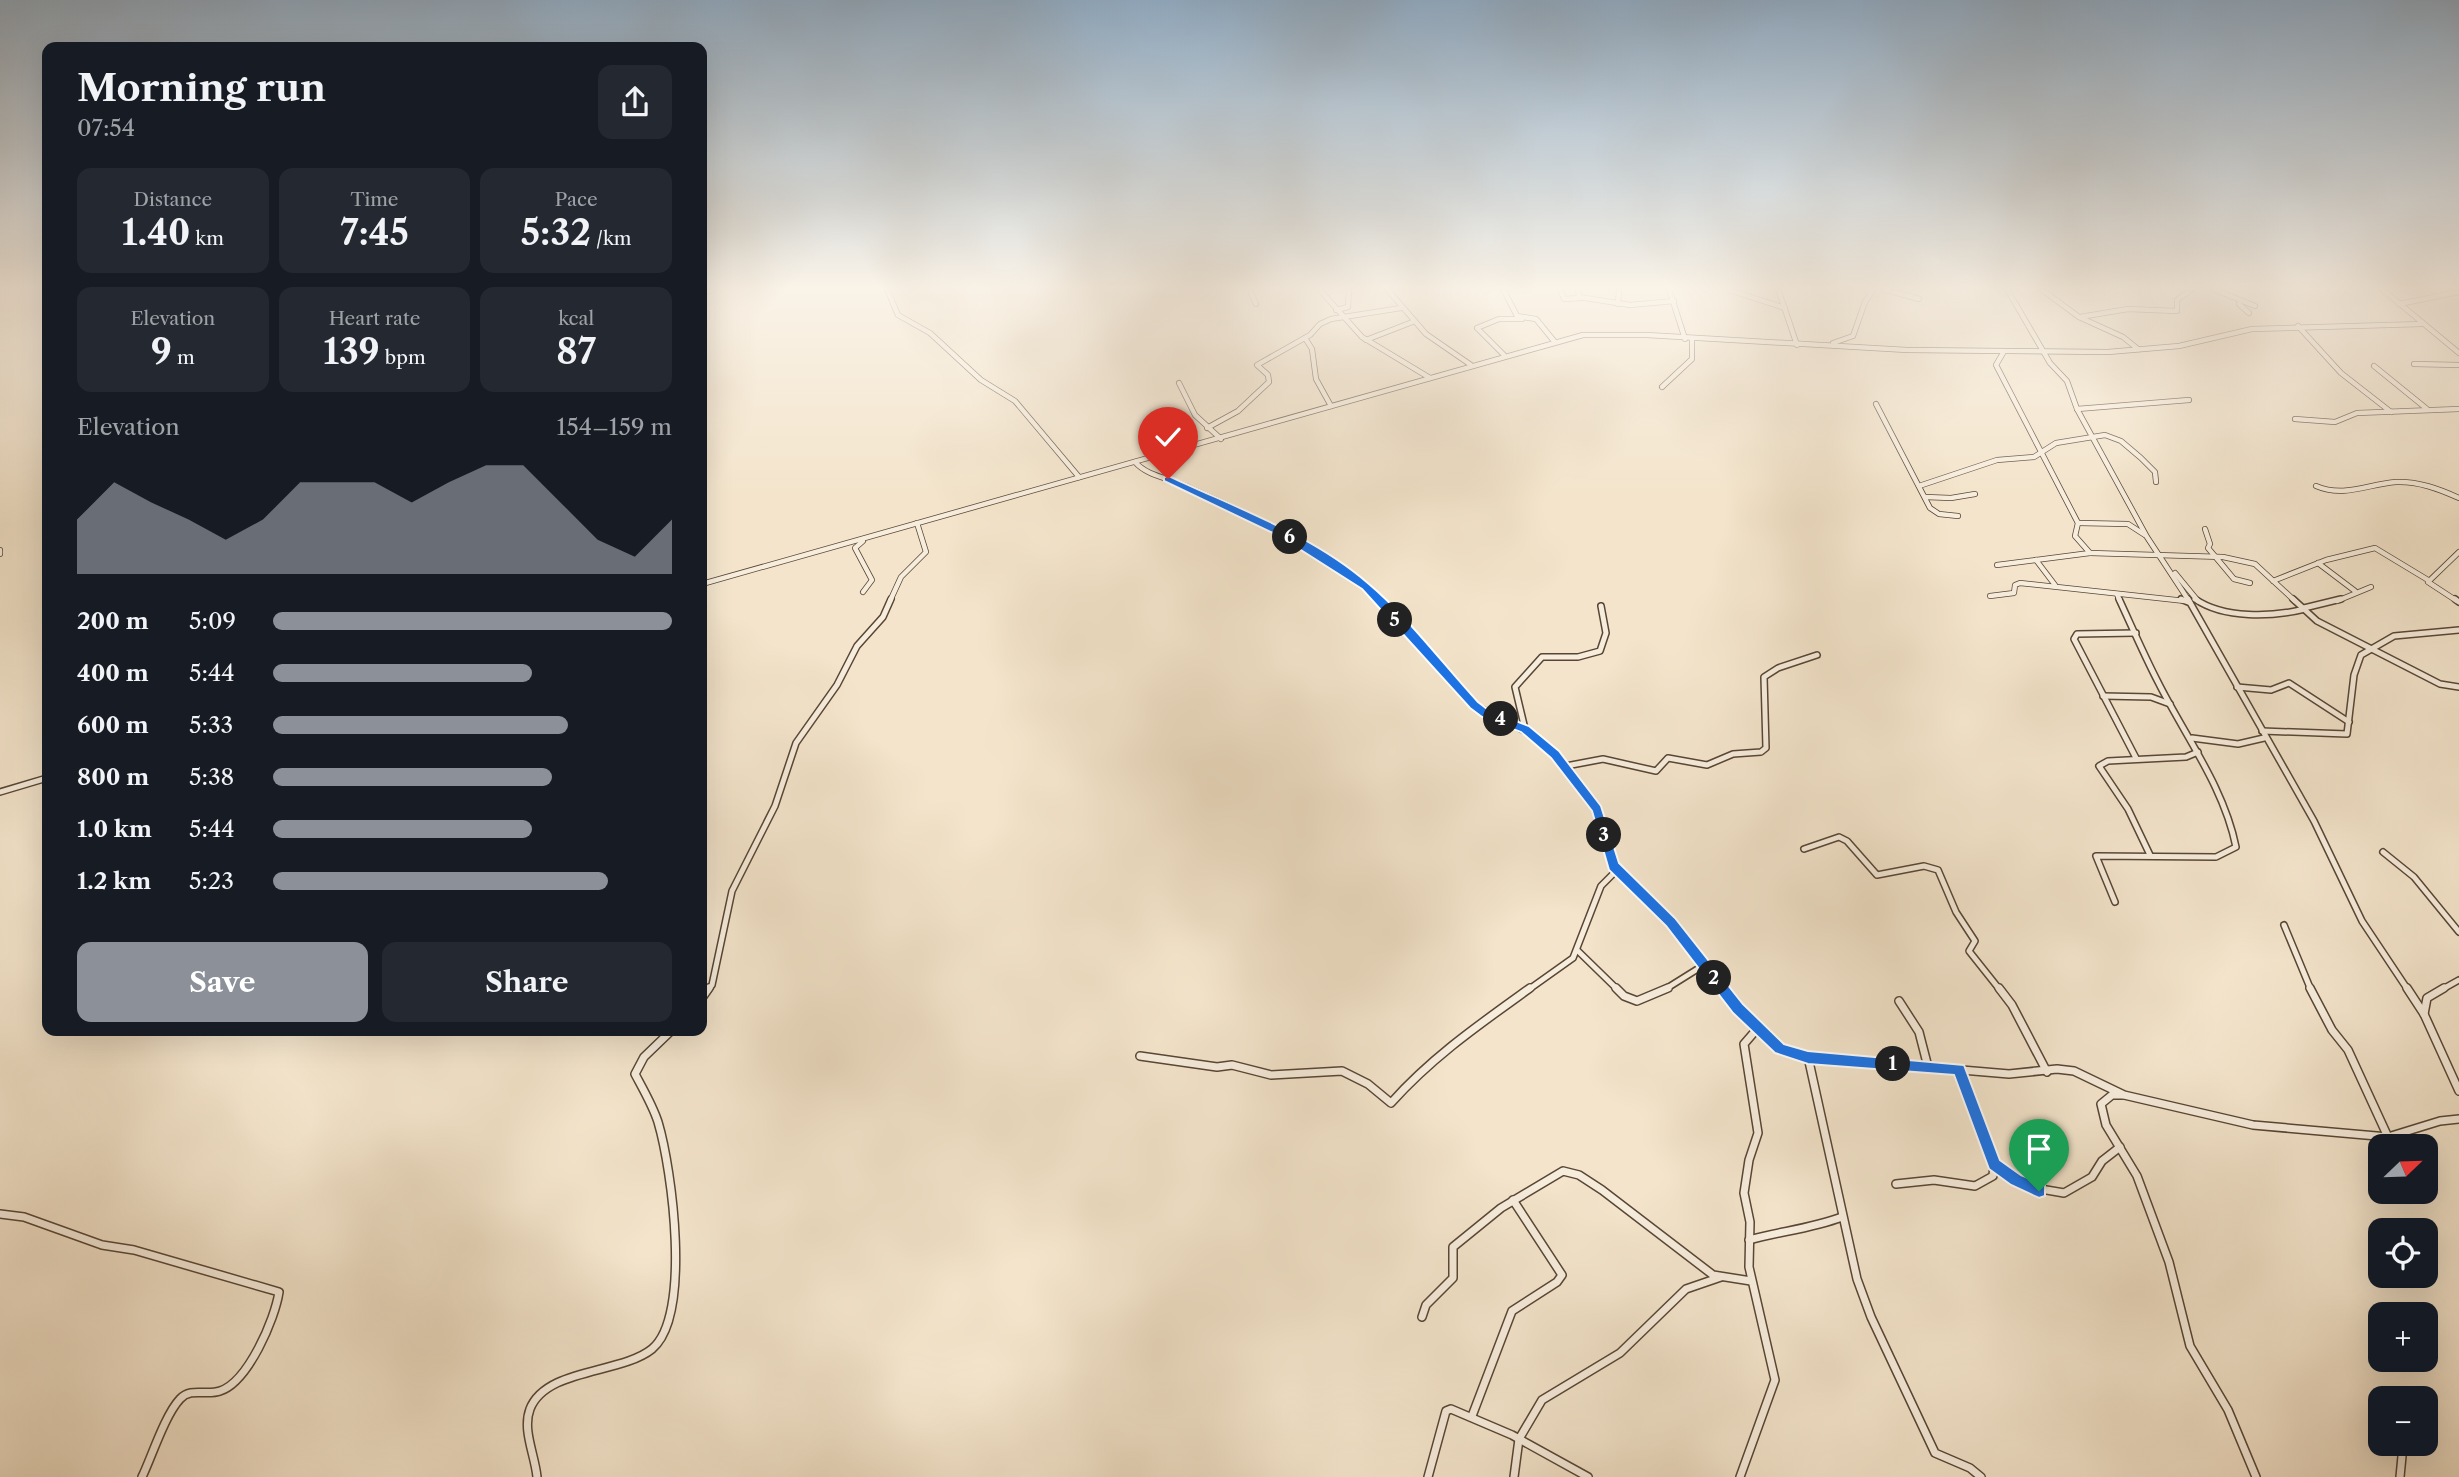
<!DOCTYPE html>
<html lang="en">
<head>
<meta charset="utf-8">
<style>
	body { margin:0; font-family:"Libre Caslon Text",serif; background:#242831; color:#f1f3f6; height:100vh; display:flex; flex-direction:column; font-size:26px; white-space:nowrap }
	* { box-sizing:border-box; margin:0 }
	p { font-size:23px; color:#9ea1a6 }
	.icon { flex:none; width:38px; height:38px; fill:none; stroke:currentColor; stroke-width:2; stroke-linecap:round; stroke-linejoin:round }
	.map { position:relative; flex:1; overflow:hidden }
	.side { position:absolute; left:42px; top:42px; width:665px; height:994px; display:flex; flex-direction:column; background:#171b24; border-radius:14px; box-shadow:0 7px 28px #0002 }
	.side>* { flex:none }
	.needle { width:46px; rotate:67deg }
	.controls { position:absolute; left:2368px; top:1134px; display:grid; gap:14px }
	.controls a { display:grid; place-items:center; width:70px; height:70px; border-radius:14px; background:#171b24; box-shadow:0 7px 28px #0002; font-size:35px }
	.pin { position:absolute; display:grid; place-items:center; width:60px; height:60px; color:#fff; margin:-72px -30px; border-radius:50% 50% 50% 0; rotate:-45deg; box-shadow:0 0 7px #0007 }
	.pin .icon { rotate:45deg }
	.km { position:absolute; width:35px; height:35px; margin:-18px; border-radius:50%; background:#222; color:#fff; font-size:19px; line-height:35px; text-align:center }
	.round { display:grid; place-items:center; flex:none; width:74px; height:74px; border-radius:14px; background:#242831 }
	.summary { display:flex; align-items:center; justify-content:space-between; height:119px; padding:0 35px }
	h1 { font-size:38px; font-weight:800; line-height:52px }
	.stats { display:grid; grid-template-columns:repeat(3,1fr); gap:10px; height:119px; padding:7px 35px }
	.stats div { display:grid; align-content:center; border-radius:14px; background:#242831; text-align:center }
	.stats b { font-size:35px; font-weight:800 }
	.stats small { font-size:19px; font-weight:400 }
	.stats p { font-size:19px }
	.chart { height:196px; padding:14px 35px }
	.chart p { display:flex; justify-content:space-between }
	.chart svg { width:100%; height:126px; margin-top:7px; fill:#8c9099; opacity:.7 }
	.button { display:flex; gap:14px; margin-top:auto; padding:14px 35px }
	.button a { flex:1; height:80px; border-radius:14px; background:#8c9099; color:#fff; font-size:28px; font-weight:800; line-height:80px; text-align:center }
	.button a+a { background:#242831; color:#f1f3f6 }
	ul { padding:0 35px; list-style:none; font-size:23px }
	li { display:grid; grid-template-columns:112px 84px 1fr; align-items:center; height:52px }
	li i { height:18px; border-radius:9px; background:#8c9099 }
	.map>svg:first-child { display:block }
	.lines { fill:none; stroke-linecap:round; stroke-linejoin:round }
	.street-far2-casing { stroke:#584635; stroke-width:6 }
	.street-far1-casing { stroke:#584635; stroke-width:8 }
	.street-casing { stroke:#584635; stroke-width:10 }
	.street-far2 { stroke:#f7eddd; stroke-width:4.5 }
	.street-far1 { stroke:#f7eddd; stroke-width:5 }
	.street { stroke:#f7eddd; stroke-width:7 }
	.route { fill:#1a73e8; stroke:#fff; stroke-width:2 }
</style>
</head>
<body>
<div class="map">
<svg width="2459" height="1477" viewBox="0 0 2459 1477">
	<rect width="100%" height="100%" fill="#f3e4cb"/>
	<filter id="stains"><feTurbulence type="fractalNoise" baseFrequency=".00286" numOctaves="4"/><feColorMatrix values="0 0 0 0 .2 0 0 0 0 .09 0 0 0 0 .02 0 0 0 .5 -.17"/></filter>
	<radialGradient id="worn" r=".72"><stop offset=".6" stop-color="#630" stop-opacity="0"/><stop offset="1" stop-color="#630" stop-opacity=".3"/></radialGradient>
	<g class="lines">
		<defs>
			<g id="street-far2">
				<path d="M887 289 898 315 930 333 981 380 1015 401 1079 477"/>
				<path d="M1249 289 1256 304"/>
				<path d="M1319 289 1362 337 1430 378"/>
				<path d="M1387 289 1426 334 1471 365"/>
				<path d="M1503 289 1517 316 1536 319 1554 341"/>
				<path d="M1560 289 1564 299 1581 298"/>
				<path d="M1578 289 1579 297 1630 305 1674 301"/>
				<path d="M1669 289 1685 339"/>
				<path d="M1726 289 1785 308"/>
				<path d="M1778 289 1797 345"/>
				<path d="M1883 289 1919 299"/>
				<path d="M2007 289 2050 363 2067 381 2077 409 2147 537 2189 601"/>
				<path d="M2041 289 2079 317 2123 337 2138 349"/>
				<path d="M2213 289 2255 306"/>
				<path d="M2382 289 2459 353"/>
				<path d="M702 294 714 289"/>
				<path d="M1618 304 1619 289"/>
				<path d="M2239 304 2249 313"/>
				<path d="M2399 304 2459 292"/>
				<path d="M1336 310 1348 307 1349 289"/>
				<path d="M2080 317 2128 309 2177 311V300L2192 289"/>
				<path d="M2298 326 2341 373 2391 412"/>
				<path d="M1305 338 1312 349 1316 379 1331 406"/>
				<path d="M1366 340 1415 321"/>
				<path d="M1833 343 1853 336 1865 302 1874 289"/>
				<path d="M1504 355 1477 328 1499 319H1522"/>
				<path d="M2414 364 2459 365"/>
				<path d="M2374 366 2427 409"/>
				<path d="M1179 383 1195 415 1221 439"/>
				<path d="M1662 387 1692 359V339"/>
				<path d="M1876 404 1930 508 1939 514 1958 516"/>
				<path d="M2077 409 2189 400"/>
				<path d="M2295 419 2335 422 2357 413 2459 409"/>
				<path d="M1207 428 1238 411 1269 382 1268 375 1257 365 1310 335 1320 324 1331 319 1401 308"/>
				<path d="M1135 462C1148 477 1171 478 1188 487 1253 517 1330 548 1379 601"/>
				<path d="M1919 486 1997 460 2034 457 2056 443 2105 435 2121 441 2141 458 2155 472 2156 482"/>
				<path d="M2316 486C2344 498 2368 484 2396 482 2418 481 2439 489 2459 498"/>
				<path d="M1925 497 1951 498 1975 494"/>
				<path d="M2078 523 2128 524 2145 535"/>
				<path d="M2205 529 2210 544 2208 548 2234 579 2250 583"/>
				<path d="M863 541 855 548 872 580 863 592"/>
				<path d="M0 550V554"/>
				<path d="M2090 553 2223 557 2255 564 2295 601"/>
				<path d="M2036 560 2055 585"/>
				<path d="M2318 563 2355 591"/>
				<path d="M1997 565 2090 553 2075 536 2078 523 1996 365 2003 353"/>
				<path d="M2175 573 2198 601"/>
				<path d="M2273 581 2326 560 2375 548 2428 580"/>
				<path d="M702 584 1583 335H1647L1907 350 2108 352 2179 346 2252 329 2422 324"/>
				<path d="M2117 594 2120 601"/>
				<path d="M1990 596 2014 593 2015 585 2020 583 2185 601"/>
				<path d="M890 601 901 577 926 552 917 523"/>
				<path d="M2337 601 2371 587"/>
				<path d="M2457 601 2428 582 2459 552"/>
			</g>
			<g id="street-far1">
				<path d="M1377 599 1474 705 1533 735 1566 766 1594 803 1613 866 1670 922 1725 990"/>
				<path d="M2181 599 2188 602"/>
				<path d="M2188 599 2314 821 2362 921 2408 990"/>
				<path d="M2195 599C2224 619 2272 617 2305 609"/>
				<path d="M2293 599 2317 621 2440 684 2459 687"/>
				<path d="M2455 599 2459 602"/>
				<path d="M2304 608 2341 599"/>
				<path d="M2136 633 2077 634 2074 639 2136 758"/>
				<path d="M2237 687 2271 690 2289 683 2349 722"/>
				<path d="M2103 696 2151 697 2170 704"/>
				<path d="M1525 729 1515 687 1542 657H1578L1600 651 1606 633 1601 606"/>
				<path d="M2262 731 2347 734 2354 675 2361 655 2394 636 2459 630"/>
				<path d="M2192 738 2238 744 2264 738"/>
				<path d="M1566 766 1603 759 1656 771 1668 758 1707 765 1733 754 1761 752 1766 748 1764 677 1778 668 1817 655"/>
				<path d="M0 792 47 778"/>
				<path d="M1804 849 1839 837 1847 841 1877 875 1924 866 1938 870 1956 912 1975 941 1969 951 2000 990"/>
				<path d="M2383 852 2414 877 2459 932"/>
				<path d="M2150 855 2128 809 2099 766 2108 761 2186 757 2198 752"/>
				<path d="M2115 902 2096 856 2216 857 2236 847C2224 787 2185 736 2158 682 2144 655 2132 627 2119 599"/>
				<path d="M2284 925 2311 990"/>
				<path d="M1578 951 1618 990"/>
				<path d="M708 990 712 985 732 891 775 806 796 743 837 685 857 646 883 617 891 599"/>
				<path d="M1528 990 1573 958 1601 886 1617 870"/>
				<path d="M1664 990 1704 965"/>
				<path d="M2441 990 2459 980"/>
			</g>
			<g id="street">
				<path d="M1616 988 1624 996 1637 1001 1668 988"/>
				<path d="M1724 988 1757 1029 1780 1049 1808 1057 2009 1074 2057 1069 2074 1071 2124 1095 2253 1125 2388 1137 2440 1121 2459 1119"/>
				<path d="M1999 988 2012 1005 2047 1072"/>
				<path d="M2310 988 2332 1030 2348 1050 2388 1137"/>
				<path d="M2407 988 2424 1014 2459 1091"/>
				<path d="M702 998 709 988"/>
				<path d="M1899 1001 1919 1032 1928 1067"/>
				<path d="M2424 1014 2427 998 2444 988"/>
				<path d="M1140 1056 1217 1067 1232 1065 1271 1075 1342 1071 1368 1084 1391 1103C1432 1057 1480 1024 1530 988"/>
				<path d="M1808 1057 1857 1279 1871 1317 1935 1453 1970 1468 1981 1477"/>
				<path d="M2122 1095H2112L2101 1104 2106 1125 2137 1176 2169 1262 2190 1346 2228 1410 2256 1477"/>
				<path d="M1994 1164 2029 1187 2064 1193 2092 1177 2102 1161 2120 1147"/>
				<path d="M1896 1184 1934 1180 1975 1186 1993 1176 1994 1164 1959 1069"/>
				<path d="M0 1214 24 1217 102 1245 134 1250 279 1292C275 1319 248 1382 220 1391 206 1396 191 1387 180 1399 165 1415 152 1456 142 1477"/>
				<path d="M1749 1240C1781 1231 1810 1229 1842 1217"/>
				<path d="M1422 1317 1426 1305 1453 1278V1247L1501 1208 1563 1171 1579 1175 1602 1190 1713 1275 1751 1281"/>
				<path d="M1472 1416 1512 1311 1557 1282 1562 1275 1513 1200"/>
				<path d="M537 1477C535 1455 522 1430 530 1409 546 1368 621 1374 652 1349 692 1316 672 1169 658 1122 653 1106 643 1089 635 1074L644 1057 671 1031"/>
				<path d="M1428 1477 1446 1411 1451 1409 1512 1435 1588 1477"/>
				<path d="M1514 1477 1519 1439 1542 1400 1620 1353 1686 1289 1721 1277"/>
				<path d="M1740 1477 1775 1380 1749 1267 1750 1222 1744 1193 1749 1160 1758 1133 1744 1044 1757 1029"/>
				<path d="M2400 1477 2402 1456"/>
			</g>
		</defs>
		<use href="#street-far2" class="street-far2-casing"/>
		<use href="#street-far1" class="street-far1-casing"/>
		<use href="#street" class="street-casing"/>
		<use href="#street-far2" class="street-far2"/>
		<use href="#street-far1" class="street-far1"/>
		<use href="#street" class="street"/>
	</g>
	<linearGradient id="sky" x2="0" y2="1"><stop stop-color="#90aac1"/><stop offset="0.58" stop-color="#faf3e8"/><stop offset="1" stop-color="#faf3e8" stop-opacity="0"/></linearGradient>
	<rect width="2459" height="496" fill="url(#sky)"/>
	<path class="route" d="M1164 477H1171C1237 508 1313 535 1369 584 1406 615 1444 665 1478 702L1490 711 1529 726 1559 751 1601 806 1619 863 1675 918 1743 1004 1784 1044 1808 1051 1964 1065 2000 1160 2021 1175 2045 1185V1196L2039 1198 2011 1185 1989 1169 1954 1075 1808 1064 1775 1053 1733 1013 1666 926 1609 870 1592 811 1551 758 1521 732 1482 717 1470 708 1362 589 1277 535 1164 481Z"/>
	<rect width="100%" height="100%" filter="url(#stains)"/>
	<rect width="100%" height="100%" fill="url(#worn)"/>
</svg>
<div class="controls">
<a><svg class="needle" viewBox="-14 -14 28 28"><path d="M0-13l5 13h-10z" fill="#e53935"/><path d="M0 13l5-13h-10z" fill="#9ea1a6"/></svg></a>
<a><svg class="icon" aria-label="locate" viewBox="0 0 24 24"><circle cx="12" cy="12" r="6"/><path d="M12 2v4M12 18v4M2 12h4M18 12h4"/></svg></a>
<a>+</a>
<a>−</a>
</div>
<div class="pin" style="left:2039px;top:1191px;background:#1e9e55"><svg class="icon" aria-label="arrive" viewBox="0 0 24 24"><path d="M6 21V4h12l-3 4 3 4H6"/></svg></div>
<div class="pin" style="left:1168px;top:479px;background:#d93025"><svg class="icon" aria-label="check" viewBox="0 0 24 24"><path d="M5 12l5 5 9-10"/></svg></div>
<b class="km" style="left:1893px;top:1064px">1</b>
<b class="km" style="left:1714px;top:978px">2</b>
<b class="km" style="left:1604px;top:835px">3</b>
<b class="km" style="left:1501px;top:719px">4</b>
<b class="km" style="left:1395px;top:620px">5</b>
<b class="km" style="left:1290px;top:537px">6</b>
<section class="side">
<div class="summary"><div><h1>Morning run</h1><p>07:54</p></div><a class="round"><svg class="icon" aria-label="share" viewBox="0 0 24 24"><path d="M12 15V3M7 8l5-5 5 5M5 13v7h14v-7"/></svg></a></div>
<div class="stats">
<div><p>Distance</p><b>1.40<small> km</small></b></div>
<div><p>Time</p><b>7:45</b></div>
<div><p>Pace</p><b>5:32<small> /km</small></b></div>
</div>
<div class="stats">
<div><p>Elevation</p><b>9<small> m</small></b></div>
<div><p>Heart rate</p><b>139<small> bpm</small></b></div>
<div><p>kcal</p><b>87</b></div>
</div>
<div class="chart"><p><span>Elevation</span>154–159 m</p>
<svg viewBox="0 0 160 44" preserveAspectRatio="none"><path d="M0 44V25L10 12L20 19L30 25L40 32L50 25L60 12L70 12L80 12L90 19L100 12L110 6L120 6L130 19L140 32L150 38L160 25V44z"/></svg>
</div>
<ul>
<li><b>200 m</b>5:09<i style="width:100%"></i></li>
<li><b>400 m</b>5:44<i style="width:65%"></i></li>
<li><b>600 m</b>5:33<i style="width:74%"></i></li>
<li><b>800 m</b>5:38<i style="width:70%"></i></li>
<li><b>1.0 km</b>5:44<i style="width:65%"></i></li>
<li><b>1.2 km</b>5:23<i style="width:84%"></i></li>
</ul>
<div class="button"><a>Save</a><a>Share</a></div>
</section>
</div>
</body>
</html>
